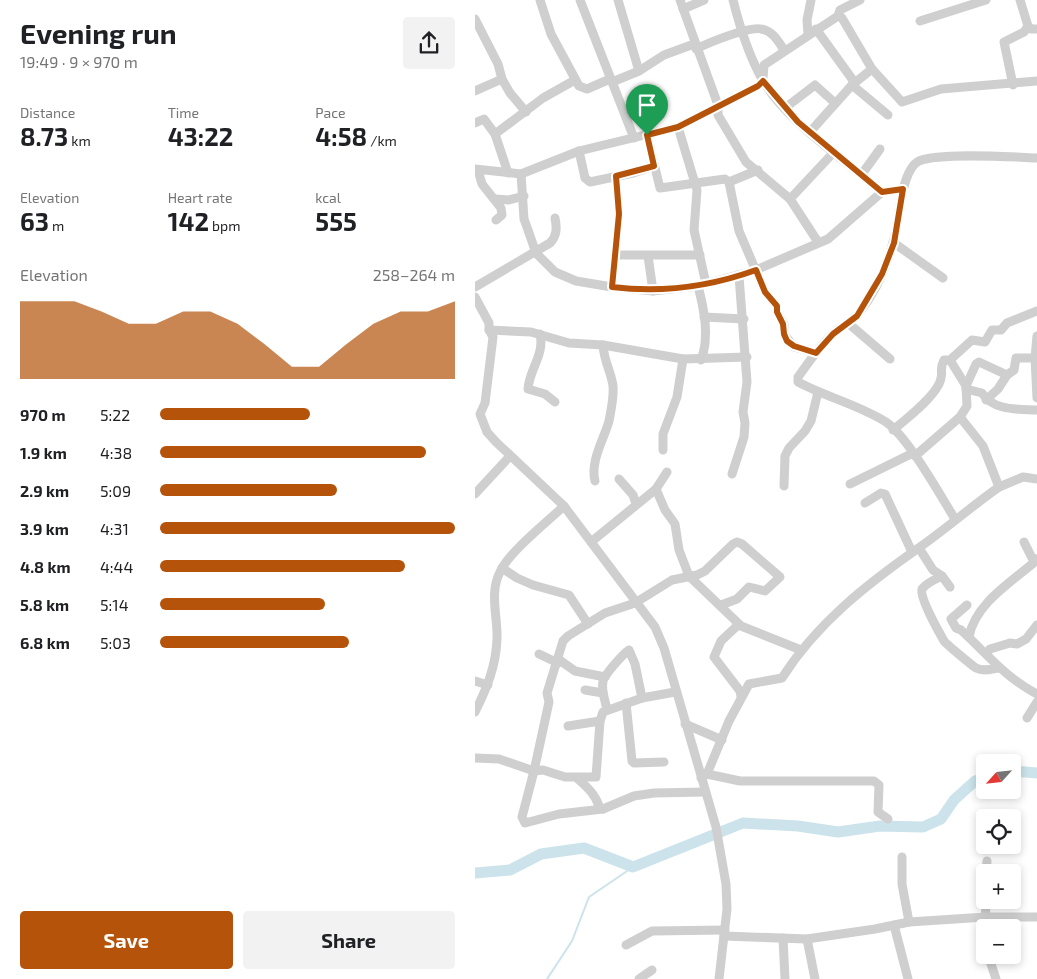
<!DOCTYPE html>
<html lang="en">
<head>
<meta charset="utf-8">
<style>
	body { margin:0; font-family:"Exo 2",sans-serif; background:#f2f2f2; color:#202124; height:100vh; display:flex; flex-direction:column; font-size:19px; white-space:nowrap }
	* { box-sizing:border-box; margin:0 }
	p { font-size:16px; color:#757577 }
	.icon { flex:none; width:28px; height:28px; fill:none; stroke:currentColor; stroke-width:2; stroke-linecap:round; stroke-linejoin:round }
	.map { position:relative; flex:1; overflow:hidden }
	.sheet { display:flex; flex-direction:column; background:#fff; width:475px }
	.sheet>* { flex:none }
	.needle { width:32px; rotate:243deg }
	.fabs { position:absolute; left:501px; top:754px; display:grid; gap:10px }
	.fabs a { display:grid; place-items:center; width:45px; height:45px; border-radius:5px; background:#fff; box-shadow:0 2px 8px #0003; font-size:25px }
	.pin { position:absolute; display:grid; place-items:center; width:42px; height:42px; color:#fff; margin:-51px -21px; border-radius:50% 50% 50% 0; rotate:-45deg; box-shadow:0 0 5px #0007 }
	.pin .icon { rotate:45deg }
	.round { display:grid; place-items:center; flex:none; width:52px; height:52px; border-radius:5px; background:#f2f2f2 }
	.summary { display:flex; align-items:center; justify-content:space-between; height:85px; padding:0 20px }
	h1 { font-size:28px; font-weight:700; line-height:38px }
	.figures { display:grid; grid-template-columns:repeat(3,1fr); gap:8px; height:85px; padding:5px 20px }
	.figures div { display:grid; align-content:center }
	.figures b { font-size:25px; font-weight:700 }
	.figures small { font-size:14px; font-weight:400 }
	.figures p { font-size:14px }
	.chart { height:140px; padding:10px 20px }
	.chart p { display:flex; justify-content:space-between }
	.chart svg { width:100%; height:90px; margin-top:5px; fill:#b45309; opacity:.7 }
	.primary-button { display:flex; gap:10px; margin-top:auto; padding:10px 20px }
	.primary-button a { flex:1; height:58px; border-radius:5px; background:#b45309; color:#fff; font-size:20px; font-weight:700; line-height:58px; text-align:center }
	.primary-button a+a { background:#f2f2f2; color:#202124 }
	ul { padding:0 20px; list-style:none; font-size:16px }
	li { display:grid; grid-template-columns:80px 60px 1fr; align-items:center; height:38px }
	li i { height:12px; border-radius:6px; background:#b45309 }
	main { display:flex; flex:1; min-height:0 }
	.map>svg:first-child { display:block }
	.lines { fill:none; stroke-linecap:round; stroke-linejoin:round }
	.stream { stroke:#cce3eb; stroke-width:2 }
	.river { stroke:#cce3eb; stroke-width:11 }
	.minor { stroke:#cfcfcf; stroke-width:9 }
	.route-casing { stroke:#fff; stroke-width:10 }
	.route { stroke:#b45309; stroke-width:6 }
</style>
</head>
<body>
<main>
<section class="sheet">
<div class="summary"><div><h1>Evening run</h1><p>19:49 · 9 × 970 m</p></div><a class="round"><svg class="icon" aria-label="share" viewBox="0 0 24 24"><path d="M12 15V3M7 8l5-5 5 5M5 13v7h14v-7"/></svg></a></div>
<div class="figures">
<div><p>Distance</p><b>8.73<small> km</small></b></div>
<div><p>Time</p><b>43:22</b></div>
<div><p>Pace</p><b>4:58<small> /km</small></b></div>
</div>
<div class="figures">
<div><p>Elevation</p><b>63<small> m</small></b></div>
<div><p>Heart rate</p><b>142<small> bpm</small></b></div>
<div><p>kcal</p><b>555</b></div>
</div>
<div class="chart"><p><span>Elevation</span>258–264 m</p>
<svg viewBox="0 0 160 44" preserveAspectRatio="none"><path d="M0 44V6L10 6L20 6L30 11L40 17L50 17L60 11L70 11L80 17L90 27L100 38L110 38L120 27L130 17L140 11L150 11L160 6V44z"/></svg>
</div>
<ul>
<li><b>970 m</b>5:22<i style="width:51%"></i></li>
<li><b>1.9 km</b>4:38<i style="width:90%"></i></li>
<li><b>2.9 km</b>5:09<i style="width:60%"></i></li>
<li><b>3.9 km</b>4:31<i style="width:100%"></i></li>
<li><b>4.8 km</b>4:44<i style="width:83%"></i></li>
<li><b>5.8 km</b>5:14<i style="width:56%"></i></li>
<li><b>6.8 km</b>5:03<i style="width:64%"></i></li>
</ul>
<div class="primary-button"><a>Save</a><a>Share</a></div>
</section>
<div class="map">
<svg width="562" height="979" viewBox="0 0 562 979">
	<rect width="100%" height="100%" fill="#fff"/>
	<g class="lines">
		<path class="stream" d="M72 979 97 941 114 897 158 867"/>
		<g class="river">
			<path d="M538 771 562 773"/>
			<path d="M0 873 35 870 66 854 109 848 158 867 268 823 323 826 363 832 405 826 448 827 466 819 479 800 500 781 510 777"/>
		</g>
		<g class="minor">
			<path d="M65 0 76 34 104 86 112 89 135 79"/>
			<path d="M105 0 159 138"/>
			<path d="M143 0 164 71"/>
			<path d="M205 0 243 105V115L271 162 315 199 343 242"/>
			<path d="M258 0C265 28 273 54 287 79 310 121 371 160 407 192"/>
			<path d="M545 0 553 26 556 29H562"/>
			<path d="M208 9 229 0"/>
			<path d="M363 16 367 18 397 69 427 102 466 89 562 81"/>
			<path d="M0 19 23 64 27 79 35 93 51 112"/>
			<path d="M445 21 511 0"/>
			<path d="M341 29 380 83"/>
			<path d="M333 35 332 20 336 0"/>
			<path d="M221 49C233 43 274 26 286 29 298 31 303 41 309 50"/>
			<path d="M288 78 289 65 363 16 365 10 385 0"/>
			<path d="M137 82 164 71 189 55 219 44"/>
			<path d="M377 85 413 115"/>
			<path d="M538 85 529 42 549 32 553 26"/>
			<path d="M0 91 27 79"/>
			<path d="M310 108 340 85 360 103"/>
			<path d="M0 123 9 119 20 134 33 173"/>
			<path d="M203 127 222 190 219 230 231 284"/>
			<path d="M335 132 377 85 397 69"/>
			<path d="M20 134 68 98 100 80"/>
			<path d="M172 135 185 188 250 179 254 182 283 170"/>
			<path d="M104 151 110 178 115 182 158 173 179 166"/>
			<path d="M0 169 46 174 104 151 203 127 283 86 288 81"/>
			<path d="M3 170 7 184 26 208 27 215 21 220"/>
			<path d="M46 174 49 219 53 230 61 253 80 272 101 281 137 287 178 291 223 286 281 270 353 239 407 192 428 189"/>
			<path d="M387 174 405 149"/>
			<path d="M254 182 264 231 290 292 302 306V312L309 324V334L319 347 341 353"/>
			<path d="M20 199 34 200 49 196"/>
			<path d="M315 199 359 152"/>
			<path d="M419 243 468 278"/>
			<path d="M140 255H225"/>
			<path d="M173 256 178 291"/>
			<path d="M223 286C229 309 235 337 226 360"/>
			<path d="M0 287 75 243C82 236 82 228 80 218"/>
			<path d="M137 287 144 214 141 176"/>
			<path d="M0 297 14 323V330L18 337 10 403 5 414 12 432 21 442 89 506 180 627 189 648 241 827 251 884 252 909 244 979"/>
			<path d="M229 317 269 319"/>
			<path d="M373 323 415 359"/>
			<path d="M14 330 56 332 94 343 128 345 208 359 272 357"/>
			<path d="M65 334C70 354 54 370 53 389L70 394 80 402"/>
			<path d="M562 336 560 358 562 398"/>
			<path d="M491 386 501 364 504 362 532 375"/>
			<path d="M491 389 507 393C518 411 543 409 562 410"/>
			<path d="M511 400 523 389 532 375 539 370 541 358H560"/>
			<path d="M485 417 508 446 524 487"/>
			<path d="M418 430C430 420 464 394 466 378 468 370 464 370 469 360H475L497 340 510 342 517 330H526L532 323 562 311"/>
			<path d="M188 450V434L202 397 208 359"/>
			<path d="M440 456 485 417 492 406 491 386 475 360"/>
			<path d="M257 474 269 437 270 423 268 412 272 382 264 276"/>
			<path d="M144 479 158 495 161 504"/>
			<path d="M120 481C115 461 129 439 134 421 136 411 139 396 138 386 136 371 129 362 128 345"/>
			<path d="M375 484 438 453"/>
			<path d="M309 486 310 456 314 448 330 431 336 421 343 392"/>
			<path d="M181 489 190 510 200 524 204 550 214 576 266 626 326 650"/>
			<path d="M0 494 35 456"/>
			<path d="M390 503 406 493 410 494 437 552"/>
			<path d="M480 519C465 495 433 437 411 422 384 405 351 397 323 382V377C334 362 345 345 359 333 367 326 377 321 383 314 405 288 417 252 423 220 425 205 429 168 444 161 465 152 537 157 562 158"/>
			<path d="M116 542 181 489 192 472"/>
			<path d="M549 542 557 558 562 559"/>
			<path d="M444 548 458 570 467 576 475 587"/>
			<path d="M27 568 42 578 58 585 94 595 113 624"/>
			<path d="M467 576C461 579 451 583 447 589 443 595 465 634 469 641 471 644 499 667 501 668 509 672 516 669 524 668"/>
			<path d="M492 605 476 619 481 628 486 630C511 653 531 678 562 694"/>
			<path d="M264 624 246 641 239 657 265 691 266 696"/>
			<path d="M494 637C500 603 538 581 562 560"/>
			<path d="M512 653 515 649 535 643 542 644 551 639 562 625"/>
			<path d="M64 654 83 663"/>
			<path d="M83 659 100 671 130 677"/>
			<path d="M0 681 13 685"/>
			<path d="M110 690 128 693"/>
			<path d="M151 703 157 761 159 763 189 762"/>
			<path d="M132 709C130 701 126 690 128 681 130 674 148 654 154 650L160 664 167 698"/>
			<path d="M0 712C12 688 21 666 22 639 23 617 14 593 25 572 34 552 72 522 89 506"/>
			<path d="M552 718 562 702"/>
			<path d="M210 724 247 740"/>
			<path d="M93 726 125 721"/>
			<path d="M0 758 24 759 59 771 68 770 90 777H121L125 721 128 712 167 698 200 692"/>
			<path d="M232 774 265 781H399L404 785 403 812 413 819"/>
			<path d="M102 778C112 787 120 794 124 806L128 809"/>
			<path d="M226 778 232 774 254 721 274 684 307 678C342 623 392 584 445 547 472 528 497 506 524 487L548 477 562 479"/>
			<path d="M230 792 179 793 159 796 128 809 84 814 50 823 47 817 59 771 74 702 72 693 88 641 93 636 130 613 160 603 197 580 222 575 230 571 258 544 262 542 267 544 305 577 290 591 274 587 262 599 246 605"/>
			<path d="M427 857V884L434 922"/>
			<path d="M511 872 512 861"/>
			<path d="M419 925 433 979"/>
			<path d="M510 928 511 900"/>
			<path d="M249 936 332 939 400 929 434 922 511 917H562"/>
			<path d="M308 938 310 979"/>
			<path d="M332 939 340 979"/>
			<path d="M151 945 177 931 250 930"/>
			<path d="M513 955 521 979"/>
			<path d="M164 979 177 970"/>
		</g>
	</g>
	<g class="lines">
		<defs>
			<path id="route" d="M288 81 323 122 407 192 428 189 419 243 407 274 382 316 358 334 341 353 319 346 312 341 309 334 308 324 302 312V306L290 292 281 270C234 287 186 293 137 287L144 214 141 176 179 166 172 135 203 127 283 86Z"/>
		</defs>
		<use href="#route" class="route-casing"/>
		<use href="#route" class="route"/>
	</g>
</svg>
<div class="fabs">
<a><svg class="needle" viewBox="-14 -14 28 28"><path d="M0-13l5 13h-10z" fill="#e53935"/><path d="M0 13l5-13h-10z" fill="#757577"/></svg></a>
<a><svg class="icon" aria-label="locate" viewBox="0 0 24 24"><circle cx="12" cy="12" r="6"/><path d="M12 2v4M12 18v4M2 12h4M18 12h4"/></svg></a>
<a>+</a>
<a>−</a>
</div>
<div class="pin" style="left:172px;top:135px;background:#1e9e55"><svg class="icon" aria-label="arrive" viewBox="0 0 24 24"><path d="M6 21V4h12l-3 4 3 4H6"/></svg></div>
</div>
</main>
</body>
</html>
